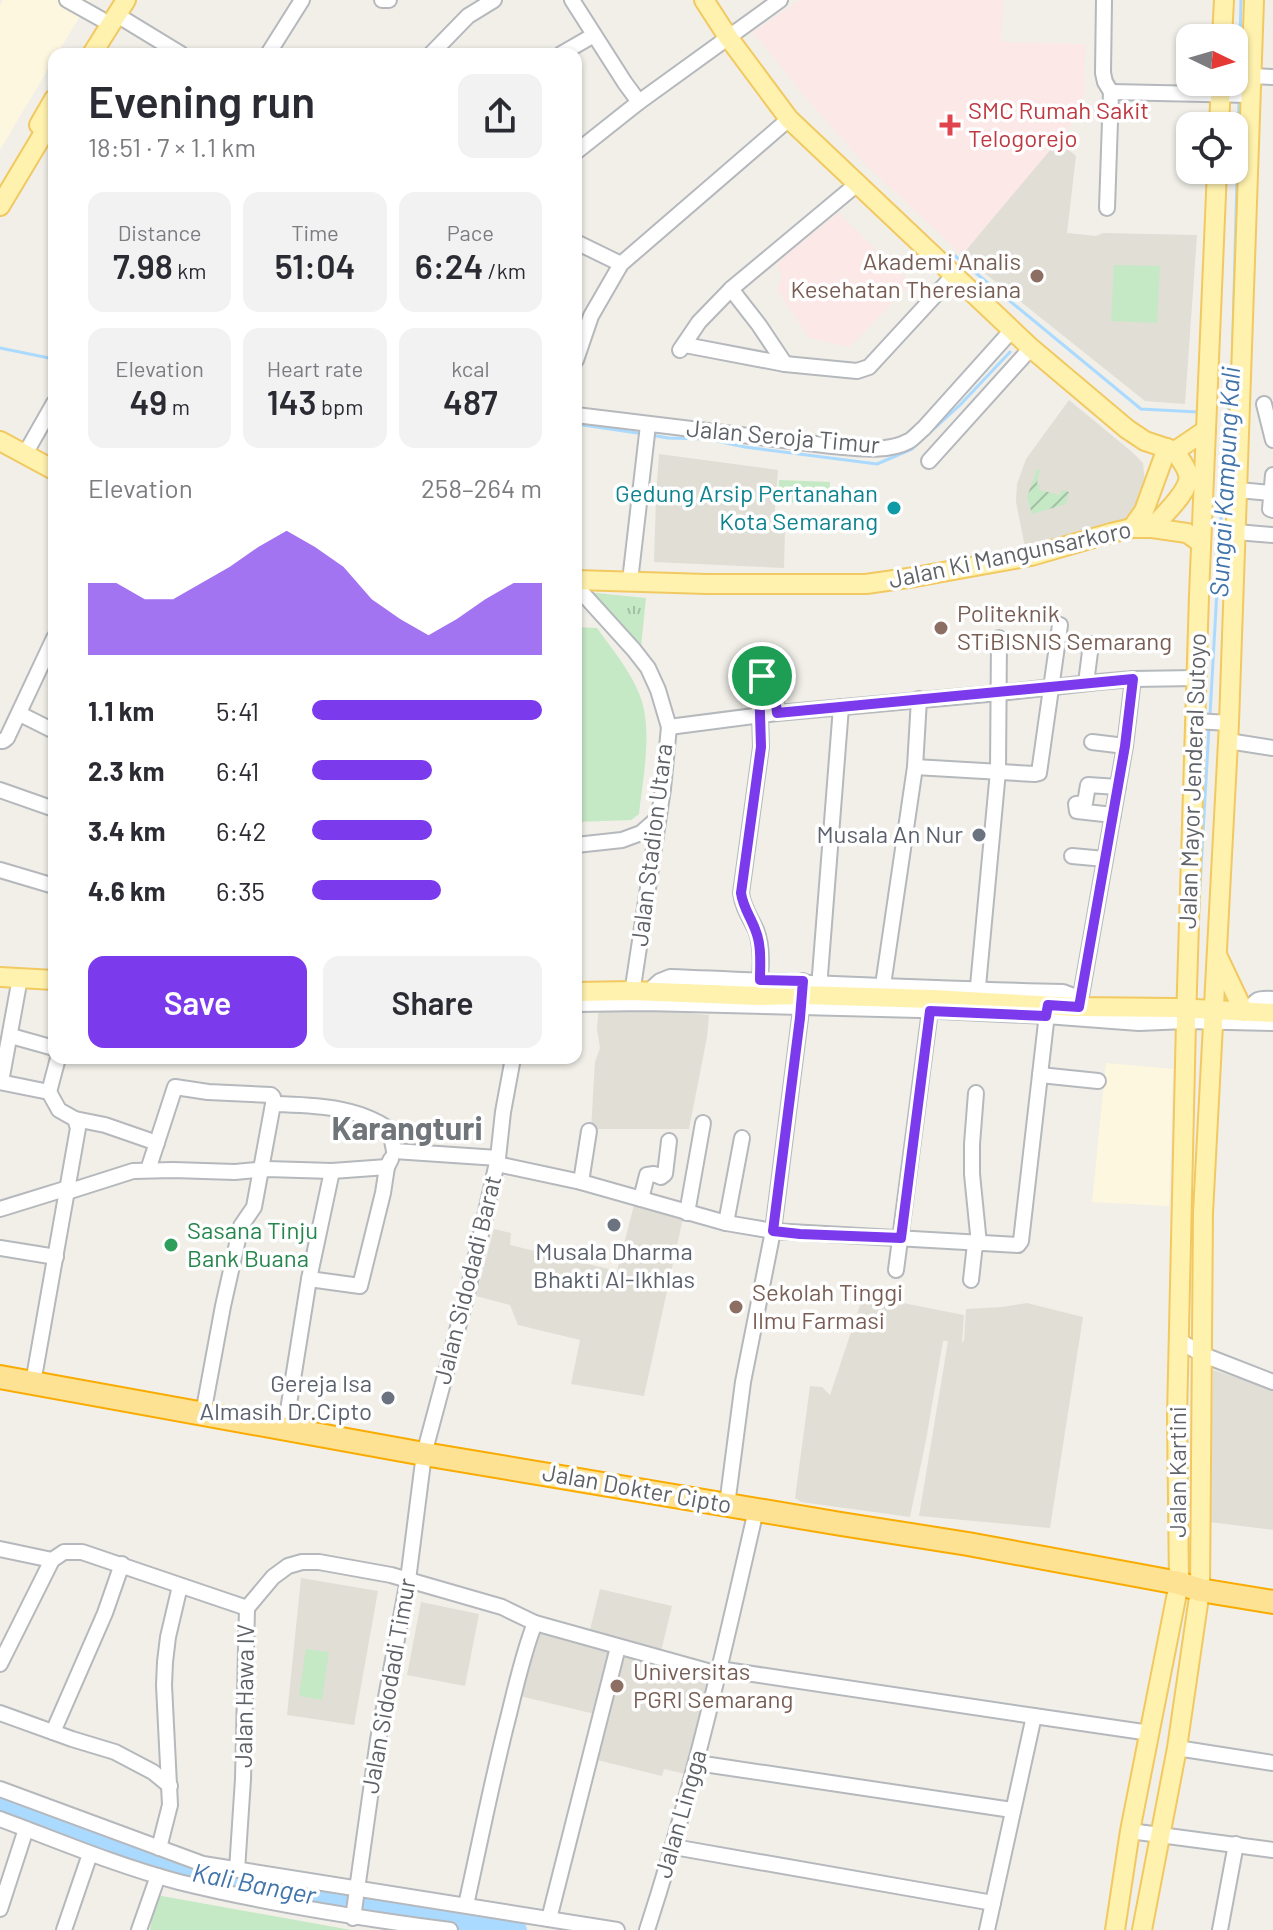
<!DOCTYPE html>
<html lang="en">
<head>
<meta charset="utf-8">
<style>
	body { margin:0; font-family:Barlow,sans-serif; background:#f2f2f3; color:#2b2b33; height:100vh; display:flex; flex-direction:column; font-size:30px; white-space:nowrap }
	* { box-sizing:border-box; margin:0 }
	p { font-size:26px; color:#7c7c81 }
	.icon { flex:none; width:44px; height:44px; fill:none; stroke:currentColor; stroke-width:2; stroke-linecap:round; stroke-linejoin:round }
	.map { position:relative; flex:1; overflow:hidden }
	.sheet { position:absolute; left:48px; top:48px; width:534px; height:1016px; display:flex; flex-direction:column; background:#fff; border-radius:16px; box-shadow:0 2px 6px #0004 }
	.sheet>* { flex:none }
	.needle { width:52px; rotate:95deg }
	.buttons { position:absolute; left:1176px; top:24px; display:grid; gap:16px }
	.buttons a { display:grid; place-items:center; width:72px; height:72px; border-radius:16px; background:#fff; box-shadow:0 2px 6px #0004; font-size:40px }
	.pin { position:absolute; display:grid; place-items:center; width:68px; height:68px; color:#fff; margin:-34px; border:4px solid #fff; border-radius:50%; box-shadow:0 2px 8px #0007 }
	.round { display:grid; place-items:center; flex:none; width:84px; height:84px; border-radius:16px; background:#f2f2f3 }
	.headline { display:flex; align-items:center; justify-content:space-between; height:136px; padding:0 40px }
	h1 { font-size:44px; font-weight:600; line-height:60px }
	.metrics { display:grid; grid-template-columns:repeat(3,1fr); gap:12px; height:136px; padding:8px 40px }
	.metrics div { display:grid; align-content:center; border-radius:16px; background:#f2f2f3; text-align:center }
	.metrics b { font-size:34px; font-weight:600 }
	.metrics small { font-size:22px; font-weight:400 }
	.metrics p { font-size:22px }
	.chart { height:224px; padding:16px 40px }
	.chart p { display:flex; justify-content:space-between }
	.chart svg { width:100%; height:144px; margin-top:8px; fill:#7c3aed; opacity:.7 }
	.action { display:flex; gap:16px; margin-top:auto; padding:16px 40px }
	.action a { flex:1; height:92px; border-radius:16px; background:#7c3aed; color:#fff; font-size:32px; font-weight:600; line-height:92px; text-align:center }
	.action a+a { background:#f2f2f3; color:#2b2b33 }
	ul { padding:0 40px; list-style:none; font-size:26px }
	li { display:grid; grid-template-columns:128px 96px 1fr; align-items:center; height:60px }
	li i { height:20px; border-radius:10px; background:#7c3aed }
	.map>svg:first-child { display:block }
	.commercial { fill:#fef7e0 }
	.education { fill:#e1ded6 }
	.medical { fill:#fce8e6 }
	.grass { fill:url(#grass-tufts) }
	.garden { fill:url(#garden-furrows) }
	.pitch { fill:#c5e8c5 }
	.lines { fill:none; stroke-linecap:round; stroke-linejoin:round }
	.stream { stroke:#aadaff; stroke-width:3 }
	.river { stroke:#aadaff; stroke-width:20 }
	.minor-casing { stroke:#b5b8bc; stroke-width:18 }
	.major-casing { stroke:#f2c960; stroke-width:22 }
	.highway-casing { stroke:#f9ab00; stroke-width:26 }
	.minor { stroke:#fff; stroke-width:14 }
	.major { stroke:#fff2af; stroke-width:18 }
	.highway { stroke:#fde293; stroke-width:22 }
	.route-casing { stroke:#fff; stroke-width:16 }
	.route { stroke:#7c3aed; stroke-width:10 }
	.health-dot { fill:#e0444e; stroke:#fff; stroke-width:3 }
	.education-dot { fill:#8d6e63; stroke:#fff; stroke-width:3 }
	.culture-dot { fill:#0f9aa8; stroke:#fff; stroke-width:3 }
	.worship-dot { fill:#6b7280; stroke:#fff; stroke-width:3 }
	.leisure-dot { fill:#2e9e5b; stroke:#fff; stroke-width:3 }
	.labels { text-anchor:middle; stroke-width:7; stroke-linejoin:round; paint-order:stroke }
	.health-label { font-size:24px; fill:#be3a42; stroke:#fff; text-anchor:start }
	.education-label { font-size:24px; fill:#785e54; stroke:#fff; text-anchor:start }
	.street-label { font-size:24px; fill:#5f6368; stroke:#fff }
	.culture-label { font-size:24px; fill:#0d838f; stroke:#fff; text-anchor:end }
	.worship-label { font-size:24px; fill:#5b616d; stroke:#fff; text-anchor:end }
	.leisure-label { font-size:24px; fill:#27864d; stroke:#fff; text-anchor:start }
	.water-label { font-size:26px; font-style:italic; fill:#4174aa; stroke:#fff }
	.district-label { font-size:32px; font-weight:bold; fill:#70757a; stroke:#fff }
</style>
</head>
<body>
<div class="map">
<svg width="1273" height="1930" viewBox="0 0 1273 1930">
	<defs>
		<pattern id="grass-tufts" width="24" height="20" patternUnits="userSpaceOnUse" patternTransform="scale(2)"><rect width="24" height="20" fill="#c5e8c5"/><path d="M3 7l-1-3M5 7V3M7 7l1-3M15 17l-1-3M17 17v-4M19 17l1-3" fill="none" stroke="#a3c0a4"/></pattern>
		<pattern id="garden-furrows" width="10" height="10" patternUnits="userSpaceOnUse" patternTransform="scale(2)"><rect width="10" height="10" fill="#c5e8c5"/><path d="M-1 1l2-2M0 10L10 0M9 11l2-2" fill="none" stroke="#a3c0a4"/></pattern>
	</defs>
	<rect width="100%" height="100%" fill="#f1efe8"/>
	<g class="commercial">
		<path d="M3 0H90L57 54H54V59L0 150V5Z"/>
		<path d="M1106 1063 1173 1069 1169 1206 1092 1202Z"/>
	</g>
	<g class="education">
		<path d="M1057 140 1076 156 1067 233 1096 236 1103 233 1197 235 1185 404 1145 401 962 255Z"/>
		<path d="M1069 400 1132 452 1143 463 1145 482 1137 511 1125 519 1025 547 1016 502 1017 484 1026 459Z"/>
		<path d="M659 454 778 470 774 522 785 531 784 568 654 562 656 497Z"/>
		<path d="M599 1005 709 1015 707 1037 689 1129H591L595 1062 600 1048 597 1029Z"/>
		<path d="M634 1205 683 1218 644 1396 571 1384 580 1340 518 1325 510 1305 476 1296 494 1229 511 1233 510 1245 617 1271Z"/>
		<path d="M862 1299 888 1300 964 1315 962 1342 964 1341 966 1309 1002 1307 1027 1303 1083 1317 1050 1528 919 1516 948 1341H943L926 1440 910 1517 801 1502 795 1498 810 1386 822 1387 830 1395Z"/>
		<path d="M1213 1370 1273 1389V1530L1210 1522Z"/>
		<path d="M301 1578 378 1591 354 1725 287 1715Z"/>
		<path d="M600 1589 672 1606 659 1660 714 1676 690 1775 664 1769 662 1776 597 1760 607 1717 520 1696 536 1630 587 1642Z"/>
		<path d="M421 1602 479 1614 465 1686 407 1675Z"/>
	</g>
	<g class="medical">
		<path d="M800 0H1003L1001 37 1004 42 1086 44 1083 111 962 255 864 163 811 104 753 32Z"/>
		<path d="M838 213 911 283 850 347 809 338 777 289 782 278 777 263Z"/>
	</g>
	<path class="grass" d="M586 592 646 598 641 647Z"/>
	<path class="garden" d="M1037 469 1040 470 1037 484 1040 485 1039 490 1060 495 1061 490 1069 492 1066 504 1032 514 1027 497Z"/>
	<g class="pitch">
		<path d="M1114 265 1160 266 1157 323 1111 321Z"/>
		<path d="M779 480 830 482 829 504 778 502Z"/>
		<path d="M576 627 597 628C612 649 628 668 638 691 654 725 643 777 639 814L631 820 576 822Z"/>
		<path d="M306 1649 329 1652 322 1700 299 1696Z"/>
		<path d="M156 1895 351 1930H150Z"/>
	</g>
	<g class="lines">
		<g class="stream">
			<path d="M1239 88 1241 0"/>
			<path d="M954 255 1141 409 1198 412"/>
			<path d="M0 348 54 359"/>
			<path d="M576 424 644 434"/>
			<path d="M651 435 668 438 707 439 745 447 877 464 912 449 960 405 1010 352"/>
			<path d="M1210 715 1224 465 1232 373 1239 100"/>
			<path d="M1197 939 1209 727"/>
		</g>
		<path class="river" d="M0 1802 201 1877 517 1930"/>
		<defs>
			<g id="minor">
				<path d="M67 0 101 19"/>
				<path d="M382 0H389"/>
				<path d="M572 0 625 83 639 102"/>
				<path d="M1104 0 1103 73 1105 82 1111 92"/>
				<path d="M117 15 181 54"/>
				<path d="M268 54 302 0"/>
				<path d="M431 54 468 16 494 0"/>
				<path d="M561 54 594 35"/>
				<path d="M1252 76 1273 77"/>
				<path d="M1111 92 1251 95"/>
				<path d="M576 152 639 102 780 0"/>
				<path d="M1107 208 1111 92"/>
				<path d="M576 242 621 264"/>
				<path d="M731 289 759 325 785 364"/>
				<path d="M685 345 785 364 857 371 869 367 953 276"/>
				<path d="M680 350 699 322 731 289 857 184"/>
				<path d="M576 360 591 316 621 264 789 119"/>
				<path d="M1264 404 1273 440"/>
				<path d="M576 415 832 446C855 448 887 453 909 441 914 438 919 432 924 428L1012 330"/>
				<path d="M25 454 54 403"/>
				<path d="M929 461 1031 348"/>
				<path d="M1273 475 1270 509 1273 510"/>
				<path d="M1238 490 1271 493"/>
				<path d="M1236 532 1273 535"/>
				<path d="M630 581 648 425"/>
				<path d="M576 586 634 650 648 668 658 690 669 727 663 789 631 1000"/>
				<path d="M1086 683 1091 644"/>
				<path d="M20 714 54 731"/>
				<path d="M1195 721 1229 723"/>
				<path d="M669 727 777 713 999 693 1098 682 1133 679 1196 678"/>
				<path d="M0 741H3L7 738 54 638"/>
				<path d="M1228 741 1273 748"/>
				<path d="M1092 742 1125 746"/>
				<path d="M915 767 1035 774 1039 773 1060 625"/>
				<path d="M0 790 54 809"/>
				<path d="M1113 815 1077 811 1076 804 1085 803 1088 785 1118 787"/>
				<path d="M576 845 622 840 641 833 658 818"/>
				<path d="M1072 856 1105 859"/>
				<path d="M0 870 54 886"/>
				<path d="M759 989C761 971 763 947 756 930 750 917 743 908 741 893L761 747 759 682 764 671H776L777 673 774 688 777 713"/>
				<path d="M821 990 820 975 841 707"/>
				<path d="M648 992 660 981 670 977C801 982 932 989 1063 992L1071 995 1075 1007"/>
				<path d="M882 992 915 767 919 699"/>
				<path d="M977 997 998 771 999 638"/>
				<path d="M576 1004 646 1003 919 1010 1046 1016 1139 1023 1186 1021 1273 1023"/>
				<path d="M1079 1007 1125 746 1133 679"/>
				<path d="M1248 1012C1256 999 1257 998 1273 999"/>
				<path d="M11 1036 54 1048"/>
				<path d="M1040 1075 1098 1081"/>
				<path d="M0 1082 49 1092 59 1110 75 1119 78 1128 33 1383"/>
				<path d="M1 1082 20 978"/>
				<path d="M49 1092 58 1058"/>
				<path d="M976 1093 972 1144V1174L979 1244"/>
				<path d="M75 1119 105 1125 157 1143"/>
				<path d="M394 1151 498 1158"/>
				<path d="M497 1164 581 1182 726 1223 773 1231 1018 1245 1021 1241 1048 1005"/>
				<path d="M148 1170 175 1087 208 1092 271 1095 273 1097V1104"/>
				<path d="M581 1182 589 1131"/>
				<path d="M67 1192 133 1171 173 1170 235 1172 267 1169 332 1171 387 1167"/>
				<path d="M641 1199 647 1175 654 1174 661 1177 665 1174 669 1141"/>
				<path d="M0 1209 68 1188"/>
				<path d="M687 1213 703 1123"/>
				<path d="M726 1223 742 1138"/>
				<path d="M0 1248 56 1257"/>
				<path d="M896 1270 931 1003"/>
				<path d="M309 1279 360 1286 383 1193 387 1167 391 1159"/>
				<path d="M971 1280 975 1244"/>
				<path d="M1179 1340 1201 1354 1273 1382"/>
				<path d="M203 1414 223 1306 241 1226 254 1207 273 1104C312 1105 357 1106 390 1130L394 1151"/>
				<path d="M285 1429 309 1279 332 1171"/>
				<path d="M727 1505 743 1382 773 1231 800 1018 803 981"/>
				<path d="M0 1549 52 1560"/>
				<path d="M0 1664 52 1560 64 1552H82L247 1608"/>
				<path d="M719 1669 1034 1716"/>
				<path d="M0 1713 72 1739 115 1752 153 1772 170 1786"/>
				<path d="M53 1732 105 1613 122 1564"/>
				<path d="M1177 1748 1273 1763"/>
				<path d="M697 1763 1012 1810"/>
				<path d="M0 1789 203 1864 617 1930"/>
				<path d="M0 1819C59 1841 118 1866 179 1882 268 1904 359 1918 450 1930"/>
				<path d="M1130 1831 1273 1850"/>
				<path d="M674 1847 993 1903"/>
				<path d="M159 1848 170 1805 164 1685 165 1662 168 1637 180 1586"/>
				<path d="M237 1870 243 1779 247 1608 273 1577 288 1566 302 1562H319L391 1575 502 1607 535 1623 718 1674"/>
				<path d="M466 1905C480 1842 492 1780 508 1718 516 1686 523 1653 535 1623"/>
				<path d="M0 1909 26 1829"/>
				<path d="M353 1918 378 1740 408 1580 424 1454 468 1290 479 1243 498 1158 503 1112 513 1058"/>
				<path d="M549 1919 618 1647"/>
				<path d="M64 1930 90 1854"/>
				<path d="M139 1930 158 1876"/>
				<path d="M647 1930C692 1792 724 1651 756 1510"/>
				<path d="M987 1930 1034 1716 1150 1733"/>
				<path d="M1220 1930 1236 1844"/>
			</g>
			<g id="major">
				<path d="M704 0 728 37 789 119 1031 348 1127 429 1145 441 1175 451 1206 430"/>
				<path d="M1222 38 1224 0"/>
				<path d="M92 54 126 0"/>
				<path d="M39 125 54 99"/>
				<path d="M1219 126 1221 82"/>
				<path d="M0 206 54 116"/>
				<path d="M0 441 54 470"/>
				<path d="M1132 528 1144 511 1167 448"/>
				<path d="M1152 528C1162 516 1192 490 1188 474 1186 466 1179 458 1175 451"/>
				<path d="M576 580 707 584H866L915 577 1031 556 1111 533 1132 528H1152L1187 533 1201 543"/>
				<path d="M1218 957 1244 1012"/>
				<path d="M0 977 54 980"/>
				<path d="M576 992 632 991 758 996 802 995 932 999 1075 1007 1176 1008 1273 1013"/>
				<path d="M1115 1930 1130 1831 1179 1583 1177 1417 1186 1021 1199 595 1217 170"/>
				<path d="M1142 1930 1177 1748 1200 1590 1203 1213 1229 723 1254 0"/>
			</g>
			<path id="highway" d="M0 1377 424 1454 841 1524 968 1544 1179 1583 1200 1590 1273 1602"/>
		</defs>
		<use href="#minor" class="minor-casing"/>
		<use href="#major" class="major-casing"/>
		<use href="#highway" class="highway-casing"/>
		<use href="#minor" class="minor"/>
		<use href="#major" class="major"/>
		<use href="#highway" class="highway"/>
	</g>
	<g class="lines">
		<defs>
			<path id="route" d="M763 671H776L777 673 774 688 777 713 1133 679 1125 746 1079 1007 1048 1005 1046 1016 930 1011 901 1238 800 1234 773 1231 800 1018 803 981 760 980C760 964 762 945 755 929 750 916 743 907 741 893L761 747 759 682Z"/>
		</defs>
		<use href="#route" class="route-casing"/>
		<use href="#route" class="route"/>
	</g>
	<path class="health-dot" d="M946 113h8v8h8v8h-8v8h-8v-8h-8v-8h8z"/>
	<g class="education-dot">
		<circle cx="1037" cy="276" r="8"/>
		<circle cx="941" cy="628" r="8"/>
		<circle cx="736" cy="1307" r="8"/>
		<circle cx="617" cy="1686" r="8"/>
	</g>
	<circle class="culture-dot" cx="894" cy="508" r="8"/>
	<g class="worship-dot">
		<circle cx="979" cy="835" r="8"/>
		<circle cx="614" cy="1225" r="8"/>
		<circle cx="388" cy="1398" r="8"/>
	</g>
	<circle class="leisure-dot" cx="171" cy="1245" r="8"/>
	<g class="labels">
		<g class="health-label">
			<text x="968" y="119">SMC Rumah Sakit<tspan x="968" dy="28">Telogorejo</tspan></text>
		</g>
		<g class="education-label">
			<text x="1021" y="270" text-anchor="end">Akademi Analis<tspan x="1021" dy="28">Kesehatan Theresiana</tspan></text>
			<text x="957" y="622">Politeknik<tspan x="957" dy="28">STiBISNIS Semarang</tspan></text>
			<text x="752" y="1301">Sekolah Tinggi<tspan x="752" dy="28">Ilmu Farmasi</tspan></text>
			<text x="633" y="1680">Universitas<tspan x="633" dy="28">PGRI Semarang</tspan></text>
		</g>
		<g class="street-label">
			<text transform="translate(783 437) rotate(5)" y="8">Jalan Seroja Timur</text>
			<text transform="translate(1010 555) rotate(-12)" y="8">Jalan Ki Mangunsarkoro</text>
			<text transform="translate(1193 781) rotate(-88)" y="8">Jalan Mayor Jenderal Sutoyo</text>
			<text transform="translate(652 845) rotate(-83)" y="8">Jalan Stadion Utara</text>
			<text transform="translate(468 1280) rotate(-76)" y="8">Jalan Sidodadi Barat</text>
			<text transform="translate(1178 1472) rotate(-90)" y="8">Jalan Kartini</text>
			<text transform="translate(637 1489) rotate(10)" y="8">Jalan Dokter Cipto</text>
			<text transform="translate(389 1686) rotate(-80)" y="8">Jalan Sidodadi Timur</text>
			<text transform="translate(245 1696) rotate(-89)" y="8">Jalan Hawa IV</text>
			<text transform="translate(681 1814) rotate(-74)" y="8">Jalan Lingga</text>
		</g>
		<g class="culture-label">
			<text x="878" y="502">Gedung Arsip Pertanahan<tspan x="878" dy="28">Kota Semarang</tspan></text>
		</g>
		<g class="worship-label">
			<text x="963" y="843">Musala An Nur</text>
			<text x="614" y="1260" text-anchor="middle">Musala Dharma<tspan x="614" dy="28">Bhakti Al-Ikhlas</tspan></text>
			<text x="372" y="1392">Gereja Isa<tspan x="372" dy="28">Almasih Dr.Cipto</tspan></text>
		</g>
		<g class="leisure-label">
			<text x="187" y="1239">Sasana Tinju<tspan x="187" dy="28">Bank Buana</tspan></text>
		</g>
		<g class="water-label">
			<text transform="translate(1225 482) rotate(-87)" y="9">Sungai Kampung Kali</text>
			<text transform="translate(254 1884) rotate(11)" y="9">Kali Banger</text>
		</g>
		<g class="district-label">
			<text x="407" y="1140">Karangturi</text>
		</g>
	</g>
</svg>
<div class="buttons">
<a><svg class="needle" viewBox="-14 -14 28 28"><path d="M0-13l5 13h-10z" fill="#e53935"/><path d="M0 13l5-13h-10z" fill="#7c7c81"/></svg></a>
<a><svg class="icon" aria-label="locate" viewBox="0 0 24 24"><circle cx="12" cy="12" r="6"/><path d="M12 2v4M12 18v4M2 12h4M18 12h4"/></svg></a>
</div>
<div class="pin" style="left:762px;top:676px;background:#1e9e55"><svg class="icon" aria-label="arrive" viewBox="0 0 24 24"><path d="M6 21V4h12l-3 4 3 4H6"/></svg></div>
<section class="sheet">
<div class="headline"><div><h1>Evening run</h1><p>18:51 · 7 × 1.1 km</p></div><a class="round"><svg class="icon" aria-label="share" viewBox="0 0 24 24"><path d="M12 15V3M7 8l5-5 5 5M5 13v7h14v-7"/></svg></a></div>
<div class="metrics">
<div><p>Distance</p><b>7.98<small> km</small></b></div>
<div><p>Time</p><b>51:04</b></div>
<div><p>Pace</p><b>6:24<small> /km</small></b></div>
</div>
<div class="metrics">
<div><p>Elevation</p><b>49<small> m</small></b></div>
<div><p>Heart rate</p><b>143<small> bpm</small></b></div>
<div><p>kcal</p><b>487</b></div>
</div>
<div class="chart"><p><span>Elevation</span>258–264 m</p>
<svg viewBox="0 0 160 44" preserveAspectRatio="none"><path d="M0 44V22L10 22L20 27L30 27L40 22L50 17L60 11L70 6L80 11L90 17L100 27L110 33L120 38L130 33L140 27L150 22L160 22V44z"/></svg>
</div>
<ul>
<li><b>1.1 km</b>5:41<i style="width:100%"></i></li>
<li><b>2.3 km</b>6:41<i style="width:52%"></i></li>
<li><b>3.4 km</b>6:42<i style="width:52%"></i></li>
<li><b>4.6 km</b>6:35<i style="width:56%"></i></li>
</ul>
<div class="action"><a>Save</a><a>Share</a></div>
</section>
</div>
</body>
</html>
